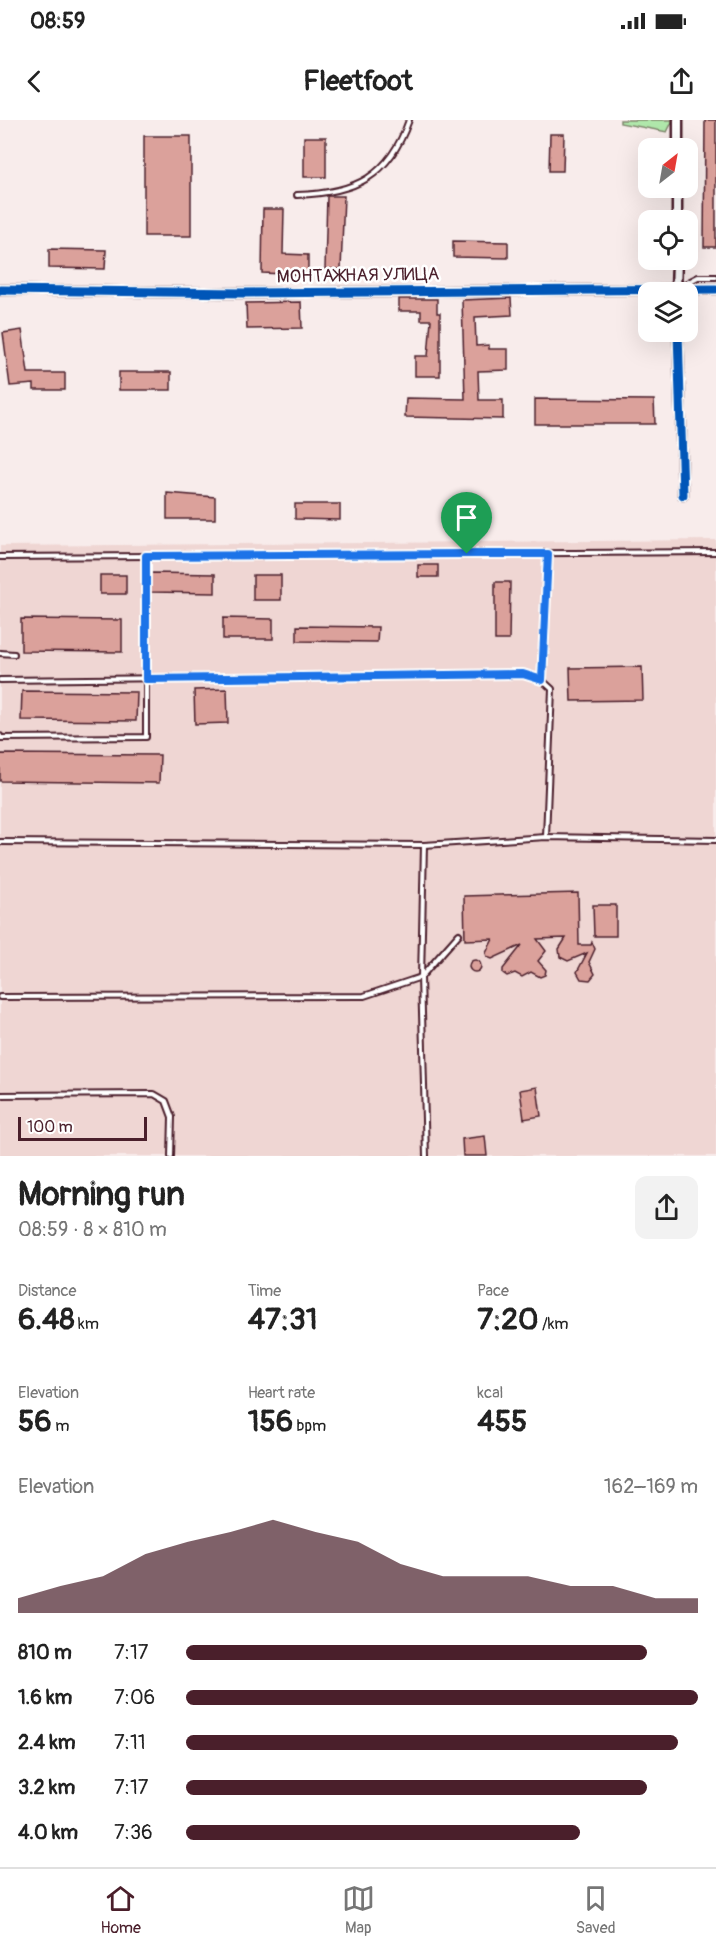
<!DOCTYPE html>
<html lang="en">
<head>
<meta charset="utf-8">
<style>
	body { margin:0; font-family:Pangolin,sans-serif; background:#f2f2f2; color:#222; height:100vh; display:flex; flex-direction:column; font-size:22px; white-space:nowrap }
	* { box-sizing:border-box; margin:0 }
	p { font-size:20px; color:#767676 }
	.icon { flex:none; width:33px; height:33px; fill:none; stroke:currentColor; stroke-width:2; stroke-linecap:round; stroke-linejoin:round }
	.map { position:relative; height:1036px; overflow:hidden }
	.details { display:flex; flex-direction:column; background:#fff; flex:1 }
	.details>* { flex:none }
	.needle { width:39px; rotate:31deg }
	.fabs { position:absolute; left:638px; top:18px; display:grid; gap:12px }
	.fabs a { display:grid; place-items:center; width:60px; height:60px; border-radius:12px; background:#fff; box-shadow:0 6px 24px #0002; font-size:30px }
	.scale { position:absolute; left:18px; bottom:15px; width:129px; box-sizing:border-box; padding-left:6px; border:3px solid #4a1f2b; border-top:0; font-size:16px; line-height:21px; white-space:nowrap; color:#4a1f2b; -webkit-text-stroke:4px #fff; paint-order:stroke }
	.pin { position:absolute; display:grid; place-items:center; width:51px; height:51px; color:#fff; margin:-62px -26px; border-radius:50% 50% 50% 0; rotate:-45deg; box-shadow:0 0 6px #0007 }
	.pin .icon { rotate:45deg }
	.round { display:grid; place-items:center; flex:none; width:63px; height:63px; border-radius:12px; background:#f2f2f2 }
	.summary { display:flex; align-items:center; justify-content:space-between; height:102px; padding:0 18px }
	h1 { font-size:33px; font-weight:700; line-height:45px }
	.stats { display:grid; grid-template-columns:repeat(3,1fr); gap:9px; height:102px; padding:6px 18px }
	.stats div { display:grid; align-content:center }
	.stats b { font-size:30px; font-weight:700 }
	.stats small { font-size:16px; font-weight:400 }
	.stats p { font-size:16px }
	.chart { height:168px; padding:12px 18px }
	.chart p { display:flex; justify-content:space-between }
	.chart svg { width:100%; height:108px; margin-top:6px; fill:#4a1f2b; opacity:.7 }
	ul { padding:0 18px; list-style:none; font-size:20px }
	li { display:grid; grid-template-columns:96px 72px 1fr; align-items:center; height:45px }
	li i { height:15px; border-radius:8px; background:#4a1f2b }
	.status { display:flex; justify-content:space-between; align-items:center; height:42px; padding:0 30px; background:#fff; direction:ltr }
	.status svg { height:16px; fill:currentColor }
	header { display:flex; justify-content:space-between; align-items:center; height:78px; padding:0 18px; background:#fff; font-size:27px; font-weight:700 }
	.tabs { display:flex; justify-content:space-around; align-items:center; height:84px; border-top:2px solid #e0e0e0; background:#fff; font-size:16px; color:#767676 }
	.tabs a { display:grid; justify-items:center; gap:3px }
	.tabs .on { color:#4a1f2b }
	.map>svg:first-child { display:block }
	.built { fill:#efd6d3 }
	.green { fill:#b0e8ab; stroke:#7d846b; stroke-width:1.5 }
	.building { fill:#dba19b; stroke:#4a1f2b; stroke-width:1.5 }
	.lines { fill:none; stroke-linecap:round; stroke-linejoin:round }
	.lane-casing { stroke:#4a1f2b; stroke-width:8 }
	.street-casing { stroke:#4a1f2b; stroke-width:13 }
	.lane { stroke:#fff; stroke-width:4 }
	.street { stroke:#fff; stroke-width:8 }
	.cycleway-casing { stroke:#fff; stroke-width:13 }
	.cycleway { stroke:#0057b8; stroke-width:9 }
	.route-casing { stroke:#fff; stroke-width:12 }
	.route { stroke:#1a73e8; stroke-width:8 }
	.labels { text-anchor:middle; stroke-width:5; stroke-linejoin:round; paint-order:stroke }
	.street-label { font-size:18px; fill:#4a1f2b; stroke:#fff }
</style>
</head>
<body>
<div class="status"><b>08:59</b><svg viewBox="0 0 49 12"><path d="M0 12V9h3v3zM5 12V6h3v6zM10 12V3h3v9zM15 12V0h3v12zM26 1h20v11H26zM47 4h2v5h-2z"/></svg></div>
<header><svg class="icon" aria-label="back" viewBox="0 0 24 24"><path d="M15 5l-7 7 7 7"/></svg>Fleetfoot<svg class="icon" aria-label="share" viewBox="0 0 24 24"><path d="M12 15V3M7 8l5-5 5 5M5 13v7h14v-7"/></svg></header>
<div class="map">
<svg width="716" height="1036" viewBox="0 0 716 1036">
	<rect width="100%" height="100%" fill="#f8eceb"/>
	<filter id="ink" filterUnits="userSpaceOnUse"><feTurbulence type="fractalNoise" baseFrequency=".0167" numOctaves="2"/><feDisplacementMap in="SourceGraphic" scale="12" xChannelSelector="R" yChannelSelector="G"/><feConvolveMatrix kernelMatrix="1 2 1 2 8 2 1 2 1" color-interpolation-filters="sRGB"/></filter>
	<g filter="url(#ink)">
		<path class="built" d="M716 420V1036H0V426Z"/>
		<path class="green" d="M620 0H673L667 12 620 3Z"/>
		<g class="building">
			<path d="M705 0H716V127H704Z"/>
			<path d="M550 14H564L563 51H549Z"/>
			<rect x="144" y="16" width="47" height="100"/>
			<rect x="304" y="17" width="22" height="40"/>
			<path d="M327 76H344L341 149H325Z"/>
			<path d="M263 89H284L283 134 308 135V155L262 153Z"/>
			<path d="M453 121 508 122V138L453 137Z"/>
			<path d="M49 129 106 130 105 149 49 148Z"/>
			<path d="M511 178 512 195 475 197 476 226 489 225V229H508V250L478 251 479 280H503V299L405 297 406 278 465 279 462 180Z"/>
			<path d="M399 179H437V193H440V256H415V236H428L431 200H421V191H399Z"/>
			<path d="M301 182 302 208 247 209 246 183Z"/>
			<path d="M22 210 28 253H65V270H34V264L10 266 3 213Z"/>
			<rect x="119" y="252" width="52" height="18"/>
			<path d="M535 279 654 280 655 304H535Z"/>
			<path d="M167 373 215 377V399H167Z"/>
			<path d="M295 384H340V400L295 399Z"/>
			<rect x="418" y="445" width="20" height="12"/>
			<path d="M150 453 215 454V473L150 472Z"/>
			<rect x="100" y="455" width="26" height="19"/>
			<rect x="253" y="455" width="28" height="25"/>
			<path d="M495 462H510L509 520H495Z"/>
			<path d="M223 498 273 499V519H223Z"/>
			<path d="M21 499 122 500V532L21 531Z"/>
			<path d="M297 506 378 507 377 522 297 521Z"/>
			<path d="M642 547 643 580 571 581 570 548Z"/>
			<path d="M227 569 228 603 195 604 194 570Z"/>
			<path d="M22 571 137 572 136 601 21 600Z"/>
			<path d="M0 634 160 635 159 663 0 661Z"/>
			<path d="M578 773 579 825H591L592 822 595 829 589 842 595 854 590 860 581 859 577 852 587 833 568 841 560 837 559 829 566 818 537 819 546 831 538 841 546 850 545 855 540 857 531 852 522 857 515 853 507 856 503 853V849L522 825 492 839 487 837 486 833 493 819 465 820 464 776Z"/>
			<path d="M593 785H616V816H594Z"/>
			<circle cx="475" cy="846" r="6"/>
			<path d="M537 967 541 996 524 999 520 970Z"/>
			<path d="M485 1016 487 1036H463L462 1019Z"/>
		</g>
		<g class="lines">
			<defs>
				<g id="lane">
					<path d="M297 75C356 73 389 57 409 0"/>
					<path d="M677 168 698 157H716"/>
					<path d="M0 437 716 432"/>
					<path d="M0 533 14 534"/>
					<path d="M0 560 523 554 542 560 552 569 546 717"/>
					<path d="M542 560 548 434"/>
					<path d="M0 616V618L146 617V436"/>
					<path d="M0 722 424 725 546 717 716 720"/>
					<path d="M424 725 421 857 426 1036"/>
					<path d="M0 877 364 876 421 857 459 814"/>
					<path d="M0 975 154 974 166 981 172 997 171 1036"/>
				</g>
				<g id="street">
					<path d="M678 28V0"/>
					<path d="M677 100V68"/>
					<path d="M0 170 245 173 716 169"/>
					<path d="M676 172 677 140"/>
					<path d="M678 212 683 375"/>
				</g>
			</defs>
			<use href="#lane" class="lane-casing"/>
			<use href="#street" class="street-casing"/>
			<use href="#lane" class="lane"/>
			<use href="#street" class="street"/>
			<defs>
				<g id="cycleway">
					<path d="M0 170 245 173 716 169"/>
					<path d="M678 212 683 375"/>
				</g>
			</defs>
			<use href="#cycleway" class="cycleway-casing"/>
			<use href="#cycleway" class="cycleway"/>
		</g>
	</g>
	<g class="lines" filter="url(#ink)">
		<defs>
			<path id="route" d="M467 434H548L542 560 523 554 146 559V436Z"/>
		</defs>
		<use href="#route" class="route-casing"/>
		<use href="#route" class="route"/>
	</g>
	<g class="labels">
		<g class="street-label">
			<text transform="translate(358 155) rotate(-1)" y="6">МОНТАЖНАЯ УЛИЦА</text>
		</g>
	</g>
</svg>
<div class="fabs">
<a><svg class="needle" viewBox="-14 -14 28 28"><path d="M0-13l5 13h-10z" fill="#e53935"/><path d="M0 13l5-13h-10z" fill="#767676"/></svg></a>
<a><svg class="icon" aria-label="locate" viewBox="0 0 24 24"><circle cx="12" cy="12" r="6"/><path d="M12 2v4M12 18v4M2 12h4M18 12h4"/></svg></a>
<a><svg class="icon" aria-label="layers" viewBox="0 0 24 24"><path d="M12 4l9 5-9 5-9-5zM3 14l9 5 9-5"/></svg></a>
</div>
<div class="scale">100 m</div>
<div class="pin" style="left:467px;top:434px;background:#1e9e55"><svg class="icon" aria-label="arrive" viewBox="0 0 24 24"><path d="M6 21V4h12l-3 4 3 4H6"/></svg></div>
</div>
<section class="details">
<div class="summary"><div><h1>Morning run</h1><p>08:59 · 8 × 810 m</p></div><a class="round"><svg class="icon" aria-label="share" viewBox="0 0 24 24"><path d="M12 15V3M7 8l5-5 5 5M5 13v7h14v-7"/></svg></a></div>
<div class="stats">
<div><p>Distance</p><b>6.48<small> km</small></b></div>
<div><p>Time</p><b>47:31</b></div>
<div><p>Pace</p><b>7:20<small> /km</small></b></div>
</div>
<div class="stats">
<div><p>Elevation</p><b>56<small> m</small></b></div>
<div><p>Heart rate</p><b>156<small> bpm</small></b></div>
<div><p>kcal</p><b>455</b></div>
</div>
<div class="chart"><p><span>Elevation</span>162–169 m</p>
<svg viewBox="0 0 160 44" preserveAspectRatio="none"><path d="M0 44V38L10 33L20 29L30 20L40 15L50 11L60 6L70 11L80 15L90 24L100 29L110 29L120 29L130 33L140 33L150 38L160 38V44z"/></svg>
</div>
<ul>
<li><b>810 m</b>7:17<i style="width:90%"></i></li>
<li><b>1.6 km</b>7:06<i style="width:100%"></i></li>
<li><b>2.4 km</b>7:11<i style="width:96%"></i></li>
<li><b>3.2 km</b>7:17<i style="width:90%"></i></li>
<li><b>4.0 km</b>7:36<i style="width:77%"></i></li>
</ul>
</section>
<nav class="tabs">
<a class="on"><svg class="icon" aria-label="home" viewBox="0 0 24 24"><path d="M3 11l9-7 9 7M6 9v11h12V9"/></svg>Home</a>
<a><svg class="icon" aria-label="map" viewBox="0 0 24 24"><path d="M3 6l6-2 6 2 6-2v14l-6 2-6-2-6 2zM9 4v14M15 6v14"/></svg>Map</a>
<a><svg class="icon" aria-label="saved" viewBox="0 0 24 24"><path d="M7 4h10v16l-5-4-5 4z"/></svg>Saved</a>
</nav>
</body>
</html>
